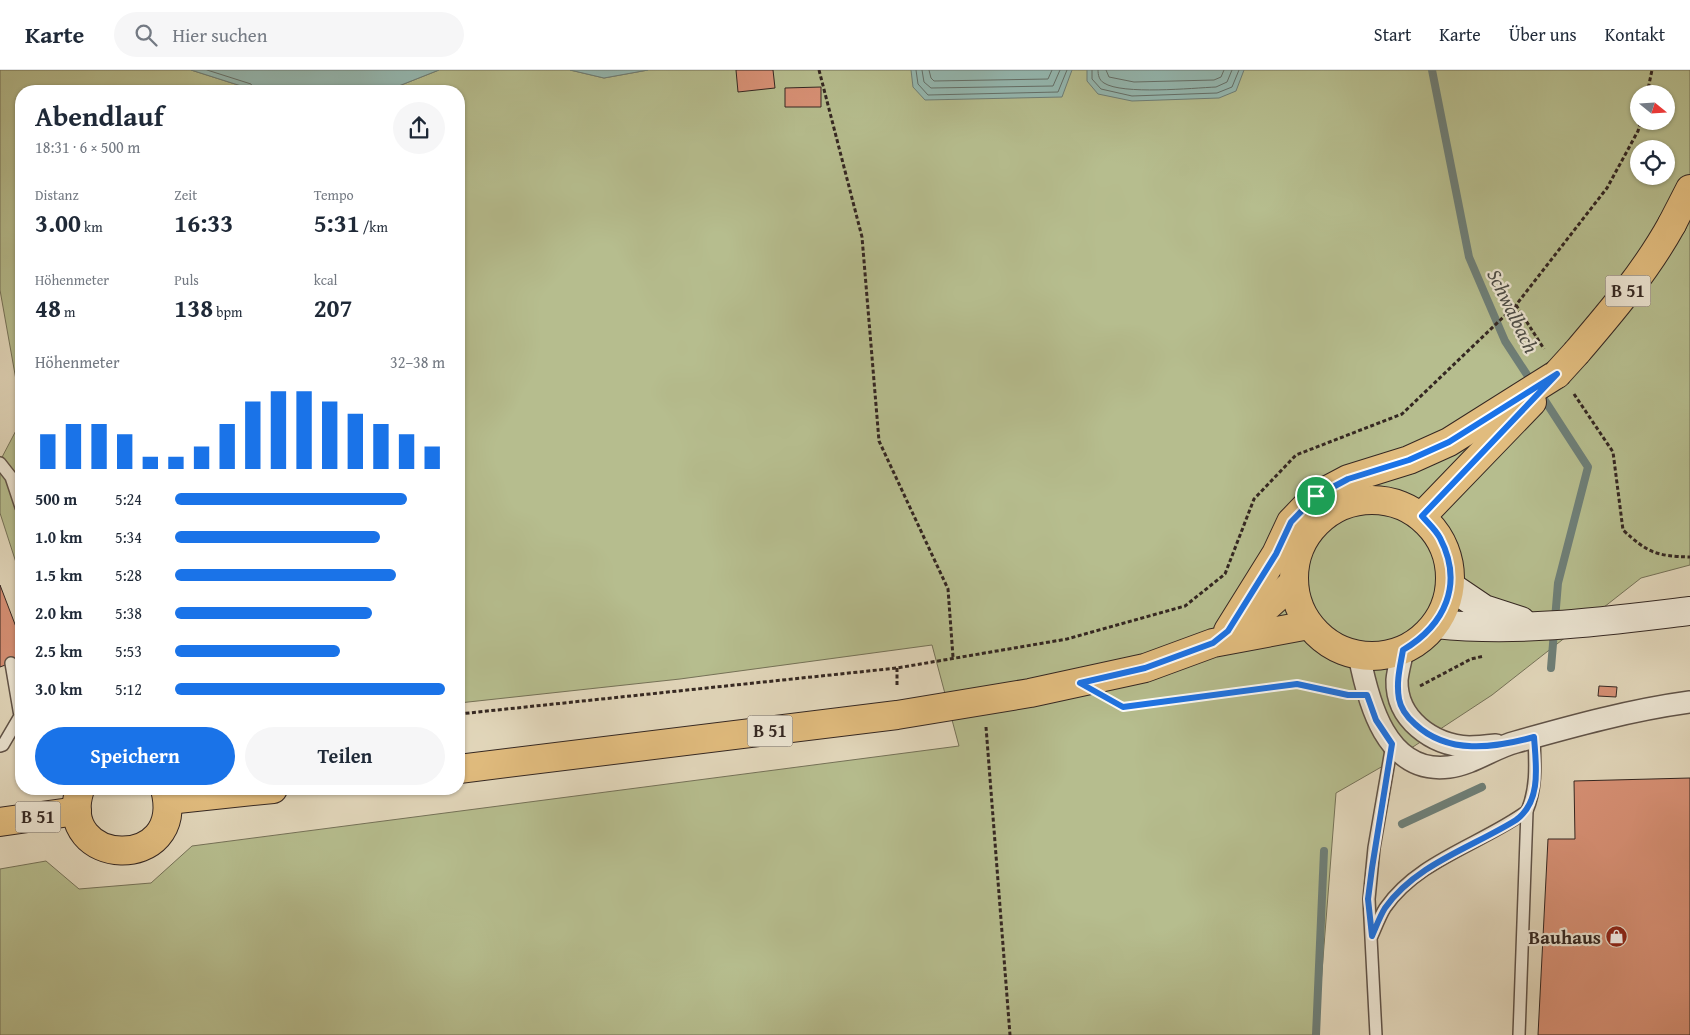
<!DOCTYPE html>
<html lang="de">
<head>
<meta charset="utf-8">
<style>
	body { margin:0; font-family:"Gentium Book Plus",serif; background:#f6f6f7; color:#1f2937; height:100vh; display:flex; flex-direction:column; font-size:19px; white-space:nowrap }
	* { box-sizing:border-box; margin:0 }
	p { font-size:16px; color:#747a83 }
	.icon { flex:none; width:28px; height:28px; fill:none; stroke:currentColor; stroke-width:2; stroke-linecap:round; stroke-linejoin:round }
	.map { position:relative; flex:1; overflow:hidden }
	.panel { position:absolute; left:15px; top:15px; width:450px; height:710px; display:flex; flex-direction:column; background:#fff; border-radius:20px; box-shadow:0 1px 4px #0004 }
	.panel>* { flex:none }
	.needle { width:32px; rotate:108deg }
	.controls { position:absolute; left:1630px; top:15px; display:grid; gap:10px }
	.controls a { display:grid; place-items:center; width:45px; height:45px; border-radius:50%; background:#fff; box-shadow:0 1px 4px #0004; font-size:25px }
	.pin { position:absolute; display:grid; place-items:center; width:42px; height:42px; color:#fff; margin:-21px; border:2px solid #fff; border-radius:50%; box-shadow:0 1px 5px #0007 }
	.round { display:grid; place-items:center; flex:none; width:52px; height:52px; border-radius:26px; background:#f6f6f7 }
	.overview { display:flex; align-items:center; justify-content:space-between; height:85px; padding:0 20px }
	h1 { font-size:28px; font-weight:800; line-height:38px }
	.metrics { display:grid; grid-template-columns:repeat(3,1fr); gap:8px; height:85px; padding:5px 20px }
	.metrics div { display:grid; align-content:center }
	.metrics b { font-size:25px; font-weight:800 }
	.metrics small { font-size:14px; font-weight:400 }
	.metrics p { font-size:14px }
	.chart { height:140px; padding:10px 20px }
	.chart p { display:flex; justify-content:space-between }
	.chart svg { width:100%; height:90px; margin-top:5px; stroke:#1a73e8; stroke-width:6 }
	.primary-button { display:flex; gap:10px; margin-top:auto; padding:10px 20px }
	.primary-button a { flex:1; height:58px; border-radius:30px; background:#1a73e8; color:#fff; font-size:20px; font-weight:800; line-height:58px; text-align:center }
	.primary-button a+a { background:#f6f6f7; color:#1f2937 }
	ul { padding:0 20px; list-style:none; font-size:16px }
	li { display:grid; grid-template-columns:80px 60px 1fr; align-items:center; height:38px }
	li i { height:12px; border-radius:6px; background:#1a73e8 }
	header { display:flex; align-items:center; gap:30px; box-sizing:border-box; height:70px; padding:0 25px; background:#fff; border-bottom:1px solid #e0e1e3 }
	header strong { font-size:24px }
	nav { display:flex; gap:28px; margin-inline-start:auto; font-size:18px }
	.search { width:350px; height:45px; background:#f6f6f7; display:flex; align-items:center; gap:12px; box-sizing:border-box; padding:0 18px; border-radius:28px; color:#747a83; font-size:19px }
	.map>svg:first-child { display:block }
	.green { fill:#b6bd8e; stroke:#757258; fill-rule:evenodd }
	.water { fill:#95b9b2; stroke:#6e7f78 }
	.lines { fill:none; stroke-linecap:round; stroke-linejoin:round }
	.shore { stroke:#64706a; stroke-width:1 }
	.stream { stroke:#6e7f78; stroke-width:8 }
	.building { fill:#d89176; stroke:#342722 }
	.service-casing { stroke:#605348; stroke-width:14 }
	.minor-casing { stroke:#605348; stroke-width:24 }
	.secondary-casing { stroke:#342722; stroke-width:30 }
	.primary-casing { stroke:#342722; stroke-width:30 }
	.trunk-casing { stroke:#342722; stroke-width:30 }
	.path { stroke:#342722; stroke-width:3; stroke-dasharray:4 2.5; stroke-linecap:butt }
	.service { stroke:#ece5d3; stroke-width:11 }
	.minor { stroke:#ece5d3; stroke-width:21 }
	.secondary { stroke:#ece5d3; stroke-width:28 }
	.primary { stroke:#e1bc7e; stroke-width:28 }
	.trunk { stroke:#e1bc7e; stroke-width:28 }
	.primary-bridge-casing { stroke:#342722; stroke-width:30; stroke-linecap:butt }
	.primary-bridge { stroke:#e1bc7e; stroke-width:28 }
	.route-casing { stroke:#fff; stroke-width:10 }
	.route { stroke:#1a73e8; stroke-width:6 }
	.labels { text-anchor:middle; stroke-width:4.5; stroke-linejoin:round; paint-order:stroke }
	.shield { fill:#ece5d3; stroke:#6b6057; stroke-width:1 }
	.shield-label { font-size:18px; font-weight:bold; fill:#342722 }
	.poi-label { font-size:19px; font-weight:bold; fill:#342722; stroke:#ece5d3; text-anchor:end }
	.water-label { font-size:20px; font-style:italic; fill:#4c4c46; stroke:#ece5d3 }
</style>
</head>
<body>
<header>
<strong>Karte</strong>
<div class="search"><svg class="icon" aria-label="search" viewBox="0 0 24 24"><circle cx="10" cy="10" r="6"/><path d="M15 15l6 6"/></svg>Hier suchen</div>
<nav><a>Start</a><a>Karte</a><a>Über uns</a><a>Kontakt</a></nav>
</header>
<div class="map">
<svg width="1690" height="965" viewBox="0 0 1690 965">
	<rect width="100%" height="100%" fill="#e2d7bb"/>
	<filter id="stains"><feTurbulence type="fractalNoise" baseFrequency=".004" numOctaves="4"/><feColorMatrix values="0 0 0 0 .2 0 0 0 0 .09 0 0 0 0 .02 0 0 0 .5 -.17"/></filter>
	<radialGradient id="worn" r=".72"><stop offset=".6" stop-color="#630" stop-opacity="0"/><stop offset="1" stop-color="#630" stop-opacity=".3"/></radialGradient>
	<g class="green">
		<path d="M0 0H191L257 21H21V338L0 220Z"/>
		<path d="M439 0H570L604 8 648 0H1690V495L1641 508 1492 625 1390 692 1336 723 1317 965H0V799L46 791 79 819 151 813 192 776 959 676 932 575 680 609 459 633V21H386ZM1639 24H1666V51H1639ZM1639 79H1666V106H1639Z"/>
		<path d="M21 351V508L0 443V391Z"/>
	</g>
	<g class="water">
		<path d="M191 0H439L386 21H257Z"/>
		<path d="M570 0H648L604 8Z"/>
		<path d="M911 0H1072L1062 27 925 30 913 17Z"/>
		<path d="M1087 0H1244L1236 21 1219 28 1132 31 1098 24 1087 11Z"/>
	</g>
	<g class="lines">
		<g class="shore">
			<path d="M207 0 251 14 255 21"/>
			<path d="M916 0 918 14 928 25 1058 22 1067 0"/>
			<path d="M922 0 924 12 931 18 1053 16 1060 0"/>
			<path d="M929 0 931 8 934 11 1048 9 1052 0"/>
			<path d="M1092 0V9L1101 19 1132 26 1217 23 1232 17 1239 0"/>
			<path d="M1098 0C1098 5 1099 10 1104 13 1122 25 1193 18 1216 17L1227 12 1232 0"/>
			<path d="M1106 0 1109 7 1134 12 1214 10 1221 7 1224 0"/>
		</g>
		<g class="stream">
			<path d="M1432 0 1469 187 1505 271 1533 314"/>
			<path d="M1540 323 1588 397 1558 513 1551 598"/>
			<path d="M1402 754 1482 717"/>
			<path d="M1316 965 1324 781"/>
		</g>
	</g>
	<g class="building">
		<path d="M736 0H773L775 18 738 22Z"/>
		<path d="M821 17V37H785V18Z"/>
		<path d="M0 515 21 570V589L0 597Z"/>
		<path d="M1599 616 1617 617 1616 627 1598 626Z"/>
		<path d="M1690 708V965H1538L1548 769H1575L1574 711Z"/>
	</g>
	<g class="lines">
		<defs>
			<g id="service">
				<path d="M0 393 11 407 21 437"/>
				<path d="M0 676 3 675 20 646 11 593"/>
				<path d="M1372 866C1376 857 1380 846 1385 838 1418 790 1482 774 1527 741"/>
				<path d="M1376 965 1369 829 1374 778 1392 674"/>
				<path d="M1519 965 1527 741C1537 717 1535 693 1534 667"/>
			</g>
			<g id="minor">
				<path d="M1403 580C1401 590 1398 600 1397 610 1396 649 1432 675 1469 677 1478 677 1487 676 1496 675"/>
				<path d="M1359 585C1368 631 1386 705 1449 697 1473 694 1493 678 1516 672 1573 656 1631 640 1690 632"/>
			</g>
			<g id="secondary">
				<path d="M1450 516 1484 539 1521 551"/>
				<path d="M1436 554C1520 563 1606 551 1690 541"/>
			</g>
			<g id="primary">
				<path d="M1577 282C1612 241 1646 201 1672 154"/>
				<circle cx="1372" cy="508" r="78"/>
				<path d="M1422 446 1532 332"/>
				<path d="M1234 558 1260 543 1293 513"/>
				<path d="M1228 561 1276 484 1291 452 1316 426 1348 409 1409 390 1449 372 1557 304"/>
				<path d="M459 699 897 645 1030 623 1145 598 1213 573 1309 555"/>
				<path d="M80 719C54 798 187 804 165 719"/>
				<path d="M168 730 273 719"/>
				<path d="M0 752 77 741"/>
			</g>
			<path id="trunk" d="M1672 154 1690 119"/>
		</defs>
		<use href="#service" class="service-casing"/>
		<use href="#minor" class="minor-casing"/>
		<use href="#secondary" class="secondary-casing"/>
		<use href="#primary" class="primary-casing"/>
		<use href="#trunk" class="trunk-casing"/>
		<g class="path">
			<path d="M819 0 862 167 879 371 948 519 953 587"/>
			<path d="M1647 24 1652 0"/>
			<path d="M1516 235 1544 279"/>
			<path d="M1574 324 1613 382 1623 460C1648 483 1656 486 1690 487"/>
			<path d="M897 598V617"/>
			<path d="M1420 616 1471 589 1484 586"/>
			<path d="M1115 633 1123 637 1297 614 1343 624"/>
			<path d="M459 644 897 598 1067 569 1185 536 1225 504 1254 429 1296 385 1402 344 1516 235 1607 118 1638 61 1641 51"/>
			<path d="M986 657 1010 965"/>
		</g>
		<use href="#service" class="service"/>
		<use href="#minor" class="minor"/>
		<use href="#secondary" class="secondary"/>
		<use href="#primary" class="primary"/>
		<use href="#trunk" class="trunk"/>
		<defs>
			<path id="primary-bridge" d="M1557 304 1577 282"/>
		</defs>
		<use href="#primary-bridge" class="primary-bridge-casing"/>
		<use href="#primary-bridge" class="primary-bridge"/>
	</g>
	<g class="lines">
		<defs>
			<path id="route" d="M1557 304 1422 446C1428 453 1436 460 1440 468 1464 514 1445 555 1403 580 1400 597 1396 612 1399 629 1401 640 1407 647 1415 654 1448 685 1494 678 1534 667 1536 695 1542 731 1516 750 1473 777 1416 794 1385 838 1380 846 1376 857 1372 866L1368 829 1372 798 1392 674 1376 650 1367 625H1348L1297 614 1123 637 1080 613 1145 598 1213 573 1228 561 1276 484 1291 452 1316 426 1348 409 1409 390 1449 372Z"/>
		</defs>
		<use href="#route" class="route-casing"/>
		<use href="#route" class="route"/>
	</g>
	<defs>
		<symbol id="shop-disc" viewBox="-11 -11 22 22"><circle r="9.5" fill="#8f2418" stroke="#ece5d3"/><path d="M-5-2.5h2.3a2.7 3.5 0 0 1 5.4 0H5L5.5 6h-11ZM-1.5-2.5h3a1.5 2.3 0 0 0-3 0Z" fill="#fff"/></symbol>
	</defs>
	<g fill-rule="evenodd">
		<use href="#shop-disc" x="1604" y="854" width="25" height="25"/>
	</g>
	<g class="labels">
		<g class="shield">
			<rect x="1605.5" y="205.5" width="45" height="31" rx="4"/>
			<rect x="747.5" y="645.5" width="45" height="31" rx="4"/>
			<rect x="15.5" y="731.5" width="45" height="31" rx="4"/>
		</g>
		<g class="shield-label">
			<text x="1628" y="227">B 51</text>
			<text x="770" y="667">B 51</text>
			<text x="38" y="753">B 51</text>
		</g>
		<g class="poi-label">
			<text x="1601" y="874">Bauhaus</text>
		</g>
		<g class="water-label">
			<text transform="translate(1513 241) rotate(64)" y="7">Schwalbach</text>
		</g>
	</g>
	<rect width="100%" height="100%" filter="url(#stains)"/>
	<rect width="100%" height="100%" fill="url(#worn)"/>
</svg>
<div class="controls">
<a><svg class="needle" viewBox="-14 -14 28 28"><path d="M0-13l5 13h-10z" fill="#e53935"/><path d="M0 13l5-13h-10z" fill="#747a83"/></svg></a>
<a><svg class="icon" aria-label="locate" viewBox="0 0 24 24"><circle cx="12" cy="12" r="6"/><path d="M12 2v4M12 18v4M2 12h4M18 12h4"/></svg></a>
</div>
<div class="pin" style="left:1316px;top:426px;background:#1e9e55"><svg class="icon" aria-label="arrive" viewBox="0 0 24 24"><path d="M6 21V4h12l-3 4 3 4H6"/></svg></div>
<section class="panel">
<div class="overview"><div><h1>Abendlauf</h1><p>18:31 · 6 × 500 m</p></div><a class="round"><svg class="icon" aria-label="share" viewBox="0 0 24 24"><path d="M12 15V3M7 8l5-5 5 5M5 13v7h14v-7"/></svg></a></div>
<div class="metrics">
<div><p>Distanz</p><b>3.00<small> km</small></b></div>
<div><p>Zeit</p><b>16:33</b></div>
<div><p>Tempo</p><b>5:31<small> /km</small></b></div>
</div>
<div class="metrics">
<div><p>Höhenmeter</p><b>48<small> m</small></b></div>
<div><p>Puls</p><b>138<small> bpm</small></b></div>
<div><p>kcal</p><b>207</b></div>
</div>
<div class="chart"><p><span>Höhenmeter</span>32–38 m</p>
<svg viewBox="0 0 160 44" preserveAspectRatio="none"><path d="M5 44V27M15 44V22M25 44V22M35 44V27M45 44V38M55 44V38M65 44V33M75 44V22M85 44V11M95 44V6M105 44V6M115 44V11M125 44V17M135 44V22M145 44V27M155 44V33"/></svg>
</div>
<ul>
<li><b>500 m</b>5:24<i style="width:86%"></i></li>
<li><b>1.0 km</b>5:34<i style="width:76%"></i></li>
<li><b>1.5 km</b>5:28<i style="width:82%"></i></li>
<li><b>2.0 km</b>5:38<i style="width:73%"></i></li>
<li><b>2.5 km</b>5:53<i style="width:61%"></i></li>
<li><b>3.0 km</b>5:12<i style="width:100%"></i></li>
</ul>
<div class="primary-button"><a>Speichern</a><a>Teilen</a></div>
</section>
</div>
</body>
</html>
